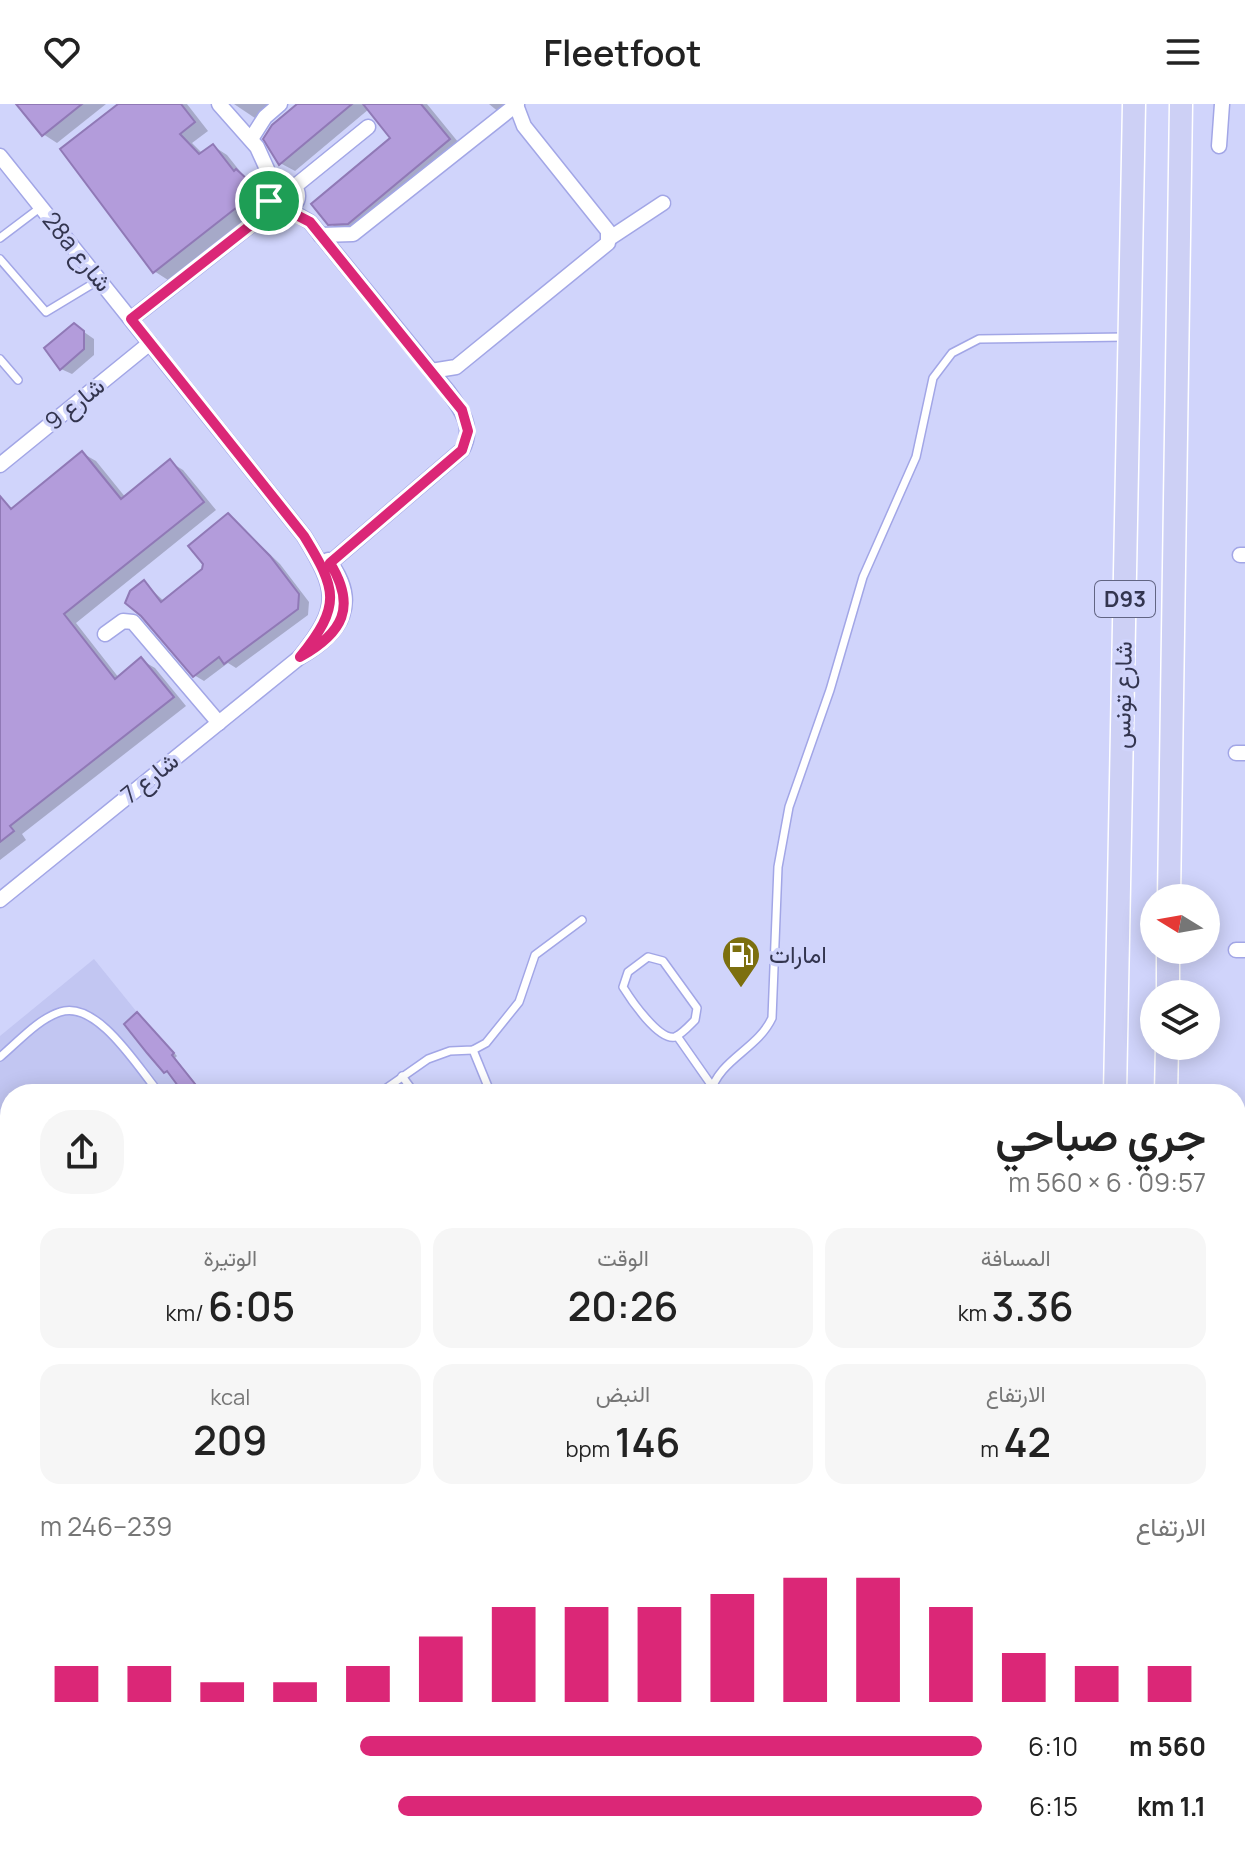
<!DOCTYPE html>
<html lang="ar">
<head>
<meta charset="utf-8">
<style>
	body { margin:0; font-family:Manrope,Vazirmatn,sans-serif; background:#f6f6f6; color:#222; direction:rtl; height:100vh; display:flex; flex-direction:column; font-size:30px; white-space:nowrap }
	* { box-sizing:border-box; margin:0 }
	p { font-size:26px; color:#767676 }
	.icon { flex:none; width:44px; height:44px; fill:none; stroke:currentColor; stroke-width:2; stroke-linecap:round; stroke-linejoin:round }
	.map { position:relative; flex:1; overflow:hidden; direction:ltr }
	.details { position:absolute; left:0px; top:980px; width:1246px; height:770px; display:flex; flex-direction:column; background:#fff; border-radius:32px 32px 0 0; box-shadow:0 4px 20px #0003; direction:rtl }
	.details>* { flex:none }
	.needle { width:52px; rotate:281deg }
	.buttons { position:absolute; left:1140px; top:780px; display:grid; gap:16px }
	.buttons a { display:grid; place-items:center; width:80px; height:80px; border-radius:50%; background:#fff; box-shadow:0 4px 20px #0003; font-size:40px }
	.pin { position:absolute; display:grid; place-items:center; width:68px; height:68px; color:#fff; margin:-34px; border:4px solid #fff; border-radius:50%; box-shadow:0 2px 8px #0007 }
	.round { display:grid; place-items:center; flex:none; width:84px; height:84px; border-radius:32px; background:#f6f6f6 }
	.summary { display:flex; align-items:center; justify-content:space-between; height:136px; padding:0 40px }
	h1 { font-size:44px; font-weight:600; line-height:60px }
	.figures { display:grid; grid-template-columns:repeat(3,1fr); gap:12px; height:136px; padding:8px 40px }
	.figures div { display:grid; align-content:center; border-radius:20px; background:#f6f6f6; text-align:center }
	.figures b { font-size:40px; font-weight:600 }
	.figures small { font-size:22px; font-weight:400 }
	.figures p { font-size:22px }
	.chart { height:224px; padding:16px 40px }
	.chart p { display:flex; justify-content:space-between }
	.chart svg { width:100%; height:144px; margin-top:8px; stroke:#db2777; stroke-width:6 }
	ul { padding:0 40px; list-style:none; font-size:26px }
	li { display:grid; grid-template-columns:128px 96px 1fr; align-items:center; height:60px }
	li i { height:20px; border-radius:10px; background:#db2777 }
	header { display:flex; justify-content:space-between; align-items:center; height:104px; padding:0 40px; background:#fff; font-size:36px; font-weight:600 }
	.map>svg:first-child { display:block }
	.built { fill:#c2c6f2 }
	.shadow { fill:#0003 }
	.building { fill:#b39cdb; stroke:#9079b6; stroke-width:2 }
	.lines { fill:none; stroke-linecap:round; stroke-linejoin:round }
	.lane-casing { stroke:#a2a6e6; stroke-width:10 }
	.street-casing { stroke:#a2a6e6; stroke-width:17 }
	.primary-casing { stroke:#fff; stroke-width:25 }
	.path { stroke:#8c8fb1; stroke-width:3; stroke-dasharray:4 6; stroke-linecap:butt }
	.lane { stroke:#fff; stroke-width:7 }
	.street { stroke:#fff; stroke-width:14 }
	.primary { stroke:#cdd0f5; stroke-width:22 }
	.route-casing { stroke:#fff; stroke-width:16 }
	.route { stroke:#db2777; stroke-width:10 }
	.labels { text-anchor:middle; stroke-width:7; stroke-linejoin:round; paint-order:stroke }
	.shield { fill:#d0d4fb; stroke:#626583; stroke-width:2 }
	.shield-label { font-size:22px; font-weight:bold; fill:#33354f }
	.street-label { font-size:24px; fill:#33354f; stroke:#d0d4fb }
	.poi-label { font-size:24px; fill:#33354f; stroke:#d0d4fb; text-anchor:start }
</style>
</head>
<body>
<header><svg class="icon" aria-label="menu" viewBox="0 0 24 24"><path d="M4 6h16M4 12h16M4 18h16"/></svg>Fleetfoot<svg class="icon" aria-label="heart" viewBox="0 0 24 24"><path d="M12 20l-8-8c-3-5 5-10 8-4 3-6 11-1 8 4z"/></svg></header>
<div class="map">
<svg width="1245" height="1749" viewBox="0 0 1245 1749">
	<rect width="100%" height="100%" fill="#d0d4fb"/>
	<path class="built" d="M94 855 203 990H10V1325L0 1313V932Z"/>
	<g class="shadow">
		<path d="M19 0H106L57 39 43 30Z"/>
		<path d="M121 0H187L208 27 192 39 203 50 213 42 227 51 243 71 271 95 168 176 154 167Z"/>
		<path d="M234 0H278L258 16Z"/>
		<path d="M300 0H427L463 44 344 128 329 119 393 34 369 5 295 67 280 59Z"/>
		<path d="M489 0H506L500 9Z"/>
		<path d="M74 221 94 235V251L72 270 61 265Z"/>
		<path d="M82 349 96 357 126 394 170 358 183 366 216 406 76 519 119 574 141 556 155 564 186 602 22 730 26 736 0 756V404L5 400 14 405Z"/>
		<path d="M229 411 280 460 309 498 308 511 236 564 228 559 204 577 194 571 144 479 165 498 204 466Z"/>
		<path d="M141 913 177 952 175 954 204 990H188L171 969 165 968Z"/>
		<path d="M0 1132 10 1143V1205L0 1193Z"/>
		<path d="M453 1740H501L502 1749H453Z"/>
	</g>
	<g class="building">
		<path d="M16 0H82L42 32Z"/>
		<path d="M118 0H181L195 18 180 30 199 50 213 40 234 67 236 65 259 86 153 169 60 45Z"/>
		<path d="M297 0H352L279 61 263 35 272 21Z"/>
		<path d="M363 0H421L450 35 348 120 328 121 311 100 390 34Z"/>
		<path d="M74 219 84 227V245L60 266 44 244Z"/>
		<path d="M82 347 121 395 170 355 204 398 64 510 115 575 141 553 174 593 10 722 14 727 0 738V392L11 405Z"/>
		<path d="M228 409 270 452 299 490 298 505 224 560 219 553 193 573 141 512 125 499 130 487 144 476 161 498 202 465 203 460 188 442Z"/>
		<path d="M137 908 174 949 172 951 203 990H184L167 967 164 969 147 949 124 920Z"/>
	</g>
	<g class="lines">
		<defs>
			<g id="lane">
				<path d="M0 134 41 103"/>
				<path d="M0 155 46 208 99 176"/>
				<path d="M0 255 18 276"/>
				<path d="M648 853 663 857 697 904 695 916C690 921 682 930 675 933 659 937 631 896 623 883L628 868Z"/>
				<path d="M677 932 712 982"/>
				<path d="M473 946 491 990"/>
				<path d="M0 953C18 938 38 915 60 908 97 895 139 965 160 990"/>
				<path d="M402 972 415 990"/>
				<path d="M378 990 428 955 450 947 473 946 486 939 519 898 535 851 582 816"/>
				<path d="M710 990C719 955 757 946 772 914L778 763 789 703 830 586 863 473 916 353 933 274 952 249 979 235 1127 233"/>
				<path d="M0 1288 10 1301"/>
				<path d="M0 1344 10 1356"/>
				<path d="M0 1642 10 1634"/>
				<path d="M341 1740 343 1749"/>
				<path d="M400 1740 401 1749"/>
				<path d="M568 1740 578 1749"/>
				<path d="M296 1747 297 1749"/>
			</g>
			<g id="street">
				<path d="M219 0 257 43 276 85"/>
				<path d="M251 35 265 13 280 0"/>
				<path d="M1219 42 1222 0"/>
				<path d="M0 52 304 432C337 486 341 502 300 553"/>
				<circle cx="286" cy="92" r="12"/>
				<path d="M294 83 368 23"/>
				<path d="M286 104 310 118 447 286C461 305 475 323 462 346L330 459"/>
				<path d="M320 131 353 130 517 0"/>
				<path d="M610 134 663 99"/>
				<path d="M131 215 256 117 283 104"/>
				<path d="M431 267 456 263 608 139V127L524 22 516 1"/>
				<path d="M0 361 150 239"/>
				<path d="M1240 451H1245"/>
				<path d="M105 530 123 517 133 518 219 619"/>
				<path d="M1236 649H1245"/>
				<path d="M0 796 300 553C342 529 361 498 328 456"/>
				<path d="M1236 846H1245"/>
				<path d="M1236 1017H1245"/>
				<path d="M1244 1189H1245"/>
				<path d="M1239 1364 1245 1365"/>
				<path d="M0 1680 10 1672"/>
				<path d="M0 1726 10 1718"/>
				<path d="M563 1740 566 1749"/>
			</g>
			<g id="primary">
				<path d="M1169 794 1181 0"/>
				<path d="M1168 890V846"/>
				<path d="M1115 990 1134 0"/>
				<path d="M1166 990 1167 942"/>
				<path d="M1236 1705 1245 1707"/>
				<path d="M893 1740 930 1749"/>
				<path d="M1105 1749V1740"/>
				<path d="M1154 1749V1740"/>
				<path d="M1237 1749 1245 1746"/>
			</g>
		</defs>
		<use href="#lane" class="lane-casing"/>
		<use href="#street" class="street-casing"/>
		<use href="#primary" class="primary-casing"/>
		<g class="path">
			<path d="M1067 1740V1749"/>
			<path d="M1184 1749V1740"/>
		</g>
		<use href="#lane" class="lane"/>
		<use href="#street" class="street"/>
		<use href="#primary" class="primary"/>
	</g>
	<g class="lines">
		<defs>
			<path id="route" d="M274 94 279 102 310 118 462 306 468 327 462 346 330 459C357 503 343 529 300 553 342 501 337 486 304 432L131 215 256 117Z"/>
		</defs>
		<use href="#route" class="route-casing"/>
		<use href="#route" class="route"/>
	</g>
	<defs>
		<symbol id="fuel-pin" viewBox="-11 -11 22 30"><path d="M0 17L-7.5 6A9.5 9.5 0 1 1 7.5 6Z" fill="#7c6f0e" stroke="#d0d4fb"/><path d="M-5.5-6h7V0h2V4h1.3V-2.5L3-4.5l.8-.8L6-3V5H2.5V1h-1V6h-7ZM-4.2-4.7v3.2H.2V-4.7Z" fill="#fff"/></symbol>
	</defs>
	<g fill-rule="evenodd">
		<use href="#fuel-pin" x="719" y="829" width="44" height="60"/>
	</g>
	<g class="labels">
		<rect class="shield" x="1095" y="477" width="60" height="36" rx="6"/>
		<g class="shield-label">
			<text x="1125" y="503">D93</text>
		</g>
		<g class="street-label">
			<text transform="translate(77 148) rotate(51)" y="8">28a شارع</text>
			<text transform="translate(75 300) rotate(-39)" y="8">شارع 9</text>
			<text transform="translate(1123 591) rotate(-89)" y="8">شارع تونس</text>
			<text transform="translate(150 674) rotate(-39)" y="8">شارع 7</text>
		</g>
		<g class="poi-label">
			<text x="769" y="859">امارات</text>
		</g>
	</g>
</svg>
<div class="buttons">
<a><svg class="needle" viewBox="-14 -14 28 28"><path d="M0-13l5 13h-10z" fill="#e53935"/><path d="M0 13l5-13h-10z" fill="#767676"/></svg></a>
<a><svg class="icon" aria-label="layers" viewBox="0 0 24 24"><path d="M12 4l9 5-9 5-9-5zM3 14l9 5 9-5"/></svg></a>
</div>
<div class="pin" style="left:269px;top:97px;background:#1e9e55"><svg class="icon" aria-label="arrive" viewBox="0 0 24 24"><path d="M6 21V4h12l-3 4 3 4H6"/></svg></div>
<section class="details">
<div class="summary"><div><h1>جري صباحي</h1><p>09:57 · 6 × 560 m</p></div><a class="round"><svg class="icon" aria-label="share" viewBox="0 0 24 24"><path d="M12 15V3M7 8l5-5 5 5M5 13v7h14v-7"/></svg></a></div>
<div class="figures">
<div><p>المسافة</p><b>3.36<small> km</small></b></div>
<div><p>الوقت</p><b>20:26</b></div>
<div><p>الوتيرة</p><b>6:05<small> /km</small></b></div>
</div>
<div class="figures">
<div><p>الارتفاع</p><b>42<small> m</small></b></div>
<div><p>النبض</p><b>146<small> bpm</small></b></div>
<div><p>kcal</p><b>209</b></div>
</div>
<div class="chart"><p><span>الارتفاع</span>239–246 m</p>
<svg viewBox="0 0 160 44" preserveAspectRatio="none"><path d="M5 44V33M15 44V33M25 44V38M35 44V38M45 44V33M55 44V24M65 44V15M75 44V15M85 44V15M95 44V11M105 44V6M115 44V6M125 44V15M135 44V29M145 44V33M155 44V33"/></svg>
</div>
<ul>
<li><b>560 m</b>6:10<i style="width:66%"></i></li>
<li><b>1.1 km</b>6:15<i style="width:62%"></i></li>
</ul>
</section>
</div>
</body>
</html>
